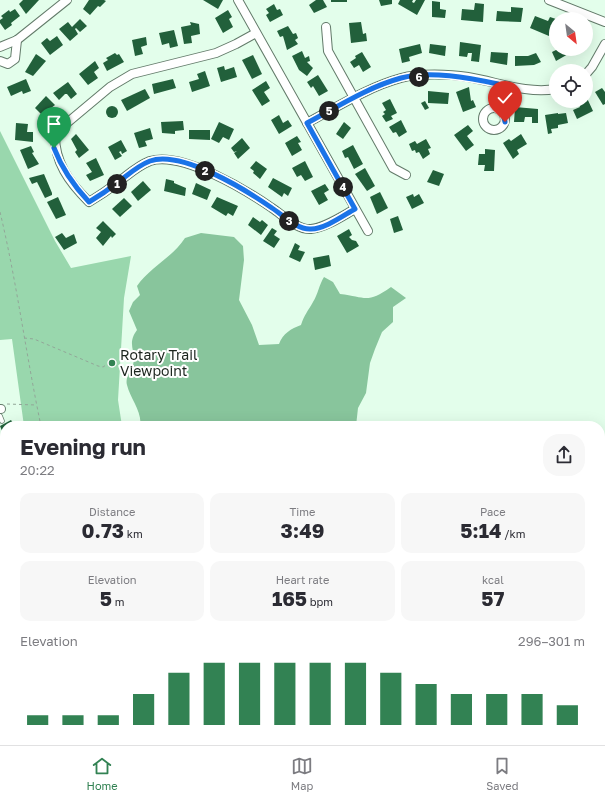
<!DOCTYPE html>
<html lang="en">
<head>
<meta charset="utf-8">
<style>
	body { margin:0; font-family:"Golos Text",sans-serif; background:#f7f7f7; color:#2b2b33; height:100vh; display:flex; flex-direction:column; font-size:15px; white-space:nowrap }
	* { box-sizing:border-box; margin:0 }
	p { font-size:13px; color:#7c7c81 }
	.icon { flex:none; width:22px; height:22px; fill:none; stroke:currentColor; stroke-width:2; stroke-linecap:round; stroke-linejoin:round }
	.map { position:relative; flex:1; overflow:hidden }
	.details { position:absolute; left:0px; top:421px; width:605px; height:324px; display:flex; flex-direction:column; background:#fff; border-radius:16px 16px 0 0; box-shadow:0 4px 16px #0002 }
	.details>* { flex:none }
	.needle { width:26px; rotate:151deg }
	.tools { position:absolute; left:549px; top:12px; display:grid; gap:8px }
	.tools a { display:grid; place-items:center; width:44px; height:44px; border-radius:50%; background:#fff; box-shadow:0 4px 16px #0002; font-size:20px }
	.pin { position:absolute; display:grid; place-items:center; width:34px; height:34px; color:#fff; margin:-41px -17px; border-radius:50% 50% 50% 0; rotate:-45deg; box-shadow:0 0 4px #0007 }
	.pin .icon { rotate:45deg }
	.km { position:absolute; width:20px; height:20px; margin:-10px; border-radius:50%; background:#222; color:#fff; font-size:11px; line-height:20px; text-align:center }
	.round { display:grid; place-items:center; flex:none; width:42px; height:42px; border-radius:16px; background:#f7f7f7 }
	.overview { display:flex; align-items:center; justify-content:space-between; height:68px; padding:0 20px }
	h1 { font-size:22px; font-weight:700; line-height:30px }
	.stats { display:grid; grid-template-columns:repeat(3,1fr); gap:6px; height:68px; padding:4px 20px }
	.stats div { display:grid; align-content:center; border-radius:10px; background:#f7f7f7; text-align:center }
	.stats b { font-size:20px; font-weight:700 }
	.stats small { font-size:11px; font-weight:400 }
	.stats p { font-size:11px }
	.chart { height:112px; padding:8px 20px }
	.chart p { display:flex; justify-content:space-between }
	.chart svg { width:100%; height:72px; margin-top:4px; stroke:#328253; stroke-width:6 }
	.tab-bar { display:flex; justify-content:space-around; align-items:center; height:56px; border-top:1px solid #e1e1e2; background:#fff; font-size:11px; color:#7c7c81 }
	.tab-bar a { display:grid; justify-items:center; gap:2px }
	.tab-bar .on { color:#328253 }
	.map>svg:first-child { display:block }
	.forest { fill:#99d7ad }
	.water { fill:#88c59c }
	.building { fill:#22603b }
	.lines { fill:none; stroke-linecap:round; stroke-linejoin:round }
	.service-casing { stroke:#637b6a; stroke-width:5.5 }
	.minor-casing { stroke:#637b6a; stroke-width:10 }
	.path { stroke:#92a698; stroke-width:1; stroke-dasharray:3 3; stroke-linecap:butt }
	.service { stroke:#fff; stroke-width:4 }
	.minor { stroke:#fff; stroke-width:8 }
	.route-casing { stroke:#fff; stroke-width:8 }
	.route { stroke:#1a73e8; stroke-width:5 }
	.poi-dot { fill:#328253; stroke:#fff; stroke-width:1.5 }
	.labels { text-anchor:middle; stroke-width:4; stroke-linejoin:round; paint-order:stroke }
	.poi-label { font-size:14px; fill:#1a241d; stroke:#fff; text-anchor:start }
</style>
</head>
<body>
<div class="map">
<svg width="605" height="745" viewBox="0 0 605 745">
	<rect width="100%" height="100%" fill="#e3feeb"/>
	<g class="forest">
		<path d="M0 131 55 241 71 268 131 256 124 298 118 400 122 426H24L12 339 0 340Z"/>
		<path d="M600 561H605V745H254L248 740H600Z"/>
	</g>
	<path class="water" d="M201 233 234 237 243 246 244 260 239 300 252 325 259 345 279 344C283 333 291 329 301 325 304 315 308 311 313 302 318 294 319 285 324 277L333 282 340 294C366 297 367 304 391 287L406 298 393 307V322L382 332 375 349 370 363 366 393 358 408 356 426H140C143 413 130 398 127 385 125 379 130 371 133 365 137 351 126 345 137 330L129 311 133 302 140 295 137 286C150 267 172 258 185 238Z"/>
	<g class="building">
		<path d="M23 0H39L26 14 19 4Z"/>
		<path d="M89 0H104L106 1 100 7 98 6 90 15 83 9Z"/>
		<path d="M203 0H223L218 9Z"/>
		<path d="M316 0H323L327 7 314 13 309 5Z"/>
		<rect x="331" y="0" width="16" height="2"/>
		<path d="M379 0H392V4L381 6Z"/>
		<path d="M400 0H413L412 2 414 3 416 0H425L417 15 398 4Z"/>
		<path d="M432 1 440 2V9L446 10 445 18 432 17Z"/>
		<path d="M475 3 484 4 483 22 461 20 462 9 474 10Z"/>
		<path d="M274 4 277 10 280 9 283 15 270 22 266 15 269 13 266 9Z"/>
		<path d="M511 7 523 8 521 22 496 21 497 11 511 12Z"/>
		<path d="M15 9 20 16 11 23 12 25 5 30 0 23V20L3 18 1 16 9 10 10 12Z"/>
		<path d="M228 10 232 17 229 19 233 27 223 33 215 18Z"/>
		<path d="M535 16 548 21 550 17 556 19 549 36 530 28Z"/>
		<path d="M80 19 87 26 80 32 76 28 75 29 78 34 70 41 59 29 68 22 72 27Z"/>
		<path d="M190 22 199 24 200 34 191 36 192 43 184 44 181 27 191 25Z"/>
		<path d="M361 22 363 34 366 33 367 41 351 43 349 23Z"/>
		<path d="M288 26 293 34 296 33 298 38 295 40 298 44 287 50 283 36 280 37 277 31Z"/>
		<path d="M174 30 178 46 170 48 169 43 162 45 159 33Z"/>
		<path d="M57 36 63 45 50 55 41 43 47 38 50 41Z"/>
		<path d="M146 37 147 45 141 47 143 54 135 56 132 40Z"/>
		<path d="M460 42 481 45 479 62 471 61 472 53H468L467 57 459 56Z"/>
		<path d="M420 44 422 53 409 57 410 61 402 63 399 49Z"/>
		<path d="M430 44 446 46 445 56 429 53Z"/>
		<path d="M558 49H577L556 61 552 52Z"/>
		<path d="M302 51 305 58 309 56 310 61 307 62 313 68 307 76 299 70 292 56Z"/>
		<path d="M362 52 371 67 363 72 359 65 354 68 350 62 356 58 355 56Z"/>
		<path d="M491 52 508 53 507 65 490 62Z"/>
		<path d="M115 53 117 55 119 54 124 62 107 71 103 63 108 60 106 58Z"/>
		<path d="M536 53 541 62 534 65 515 66V56H528Z"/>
		<path d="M36 54 46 61 33 76 25 72Z"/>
		<path d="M253 55 262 74 252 79 242 60Z"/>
		<path d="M95 61 99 68 94 72 98 78 88 85 79 74Z"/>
		<path d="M224 66 225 70 234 67 237 77 221 82 217 68Z"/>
		<path d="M205 71 210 86 192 92 189 82 199 79 197 74Z"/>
		<path d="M318 75 328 91 319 96 313 86 311 88 307 82Z"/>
		<path d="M26 79 31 91 23 94 22 91 11 96 7 87Z"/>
		<path d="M173 79 176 88 154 94 152 84Z"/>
		<path d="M266 81 270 88 264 92 270 101 262 106 252 90Z"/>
		<path d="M68 82 77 94 71 99 67 94H65L59 100 53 93Z"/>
		<path d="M469 87 471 101 473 100 476 107 463 112 456 92Z"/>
		<path d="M602 88 605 92V104L603 105 595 92Z"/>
		<path d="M145 89 150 98 127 111 121 100Z"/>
		<path d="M428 91 449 93 448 104 428 103Z"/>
		<path d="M46 96 55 105 42 115 35 108Z"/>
		<path d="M586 96 593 111 577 119 573 110 580 107 577 101H586Z"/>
		<path d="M390 99 397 113 391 116 393 119 386 122 382 116 385 114 383 112 386 110 382 103Z"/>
		<path d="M425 101 429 108 425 110 421 103Z"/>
		<circle cx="112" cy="112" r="6"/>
		<path d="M515 107 538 109V123H532V117H525L524 122H514Z"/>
		<path d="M558 113V114L566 113 568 123 558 125V128L551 129 552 133 548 134 545 115Z"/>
		<path d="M279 115 283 123 288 120 292 126 279 134 271 120Z"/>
		<path d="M401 120 407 132 399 137 396 132 393 133 389 127Z"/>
		<path d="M183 121 184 130 175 131V134L162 133 161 122Z"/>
		<path d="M219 122 234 129 229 140 223 137 219 143 211 139Z"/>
		<path d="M344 122 351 128 343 139 336 134Z"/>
		<path d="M16 123 28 124 27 132H33V142L15 140Z"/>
		<path d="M468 125 473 131 467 136 474 145 466 151 454 135Z"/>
		<path d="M150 128 153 139 145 141 147 146 139 148 134 133Z"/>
		<path d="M189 130H210V140L189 139Z"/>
		<path d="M76 134 89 150 79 158 75 152 77 150 71 139Z"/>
		<path d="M521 134 527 144 517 150 519 154 513 159 503 143 509 139 511 141Z"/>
		<path d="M297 136 301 142 298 143 302 150 292 156 285 143Z"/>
		<path d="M242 138 250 148 238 159 234 153 237 151 234 152 231 148Z"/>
		<path d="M426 139 431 148 428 149 430 154 423 159 419 152 416 153 415 150 412 151 409 144 415 141 417 144Z"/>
		<path d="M121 140 127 151 122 154 121 151 119 152 122 156 115 160 108 147Z"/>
		<path d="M353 145 363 164 354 169 348 157 345 158 342 151Z"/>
		<path d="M31 146 34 152 32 153 39 164 28 169 20 150Z"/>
		<path d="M485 149 495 150 494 171H484L485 165H478L479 154H485Z"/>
		<path d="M96 158 104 175 90 181 86 175 92 172 86 163Z"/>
		<path d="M256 161 267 169 260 179 253 173 254 171 250 168Z"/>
		<path d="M305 161 313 177 305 181 301 175 297 177 292 168Z"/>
		<path d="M365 168 375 186 367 191 355 174Z"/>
		<path d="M433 170 444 174 439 186 427 182Z"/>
		<path d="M44 174 52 193V195L45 198 37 182 32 184 29 178Z"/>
		<path d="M273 178 292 188 288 196 284 193 282 197 268 187Z"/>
		<path d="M166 179 174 181V183L186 188 185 196 164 191Z"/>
		<path d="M143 181 151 190 138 201 131 192Z"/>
		<path d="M196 183 211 190 207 200 192 194Z"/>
		<path d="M325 184 329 190 324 193 328 200 319 205 311 191Z"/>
		<path d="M380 192 388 208 377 214 370 197Z"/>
		<path d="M413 194 414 197 419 194 424 203 412 209 406 197Z"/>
		<path d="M58 197 66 215 56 219 47 202Z"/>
		<path d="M217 197 238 206 233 216 228 213 226 216 211 207Z"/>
		<path d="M124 198 132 206 120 217 112 209Z"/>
		<path d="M398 216 403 230 394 233 390 219Z"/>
		<path d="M253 217 260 222 262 220 268 225 261 235 248 225Z"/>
		<path d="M103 221 116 234 112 238 111 236 103 246 96 238 101 232 96 228Z"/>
		<path d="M272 228 277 231 274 235 280 239 274 248 263 241Z"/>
		<path d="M349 229 352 235 349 237 352 240 356 241 359 246 347 253 337 236Z"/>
		<path d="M62 233 66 238 74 234 77 243 64 250 55 237Z"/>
		<path d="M295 243 300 246 298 250 305 252 300 262 289 257Z"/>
		<path d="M329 255 331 266 315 270 313 258Z"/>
		<path d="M11 420 15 426H5V438L0 426Z"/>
		<path d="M5 467V480L3 481 0 475V470Z"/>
		<path d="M5 576V588L0 579Z"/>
		<path d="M0 589 5 595V598L0 601Z"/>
		<path d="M4 656 5 663 0 669V658Z"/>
		<path d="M5 669V681L1 684 0 672Z"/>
		<path d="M0 704 5 713 0 715Z"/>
		<path d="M5 717V727L3 729 0 728V720Z"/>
		<path d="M31 740H34L37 745H28L26 742Z"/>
		<path d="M38 740H47L50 745H40Z"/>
		<path d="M52 740H59L61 744 55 745Z"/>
		<path d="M86 740H89L92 745H83L82 742Z"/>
		<path d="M95 740H105L108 745H97Z"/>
		<path d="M109 740H117L119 744 112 745Z"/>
	</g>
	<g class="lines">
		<defs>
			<g id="service">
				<path d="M0 416 2 421"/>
				<path d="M0 574 5 571"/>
				<path d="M71 745 79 740"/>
			</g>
			<g id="minor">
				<path d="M238 0 368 231"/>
				<path d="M549 0 605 22"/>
				<path d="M326 27 328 51 393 168 406 175"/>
				<path d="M256 33 236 44 216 53 132 74 110 87 55 133C54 162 69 182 89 202 99 196 108 190 117 183 128 175 137 166 150 161 182 151 246 190 272 208 283 215 297 230 311 229 325 228 344 215 355 209"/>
				<path d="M0 47 17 40 67 0"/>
				<path d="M0 61 8 64 15 59 17 40"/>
				<path d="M586 74 592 67 605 44"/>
				<path d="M495 108 498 84"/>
				<circle cx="494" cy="119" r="11"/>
				<path d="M307 123C337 107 368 87 401 78 419 73 450 74 468 77 498 82 526 94 556 89"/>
				<path d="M0 409H1"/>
				<path d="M0 498 5 507"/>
				<path d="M0 532 5 529"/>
				<path d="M0 614 5 612"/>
				<path d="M0 626 5 635"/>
				<path d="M0 745 8 740"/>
				<path d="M141 745 145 740"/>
				<path d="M236 745 241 740"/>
			</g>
		</defs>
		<use href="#service" class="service-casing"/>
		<use href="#minor" class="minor-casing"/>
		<g class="path">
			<path d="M0 212C17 283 26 355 41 426"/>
			<path d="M24 338 34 339 98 366 103 367 109 363"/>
			<path d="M7 404 36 405"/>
			<path d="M267 740 273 745"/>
		</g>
		<use href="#service" class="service"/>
		<use href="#minor" class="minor"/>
	</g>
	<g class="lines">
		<defs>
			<path id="route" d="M54 148C62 169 73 185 89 202 99 196 108 190 117 183 128 175 137 166 150 161 182 150 246 190 272 208 283 215 297 230 311 229 325 229 344 215 355 209L307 123C337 107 368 87 401 78 429 70 470 78 498 84L495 108 503 113 505 122"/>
		</defs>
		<use href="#route" class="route-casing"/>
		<use href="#route" class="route"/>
	</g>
	<circle class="poi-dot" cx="112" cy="363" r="4"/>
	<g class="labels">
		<g class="poi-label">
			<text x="120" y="360">Rotary Trail<tspan x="120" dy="16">Viewpoint</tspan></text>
		</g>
	</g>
</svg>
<div class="tools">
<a><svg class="needle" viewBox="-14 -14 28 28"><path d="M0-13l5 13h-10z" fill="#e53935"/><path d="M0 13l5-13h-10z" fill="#7c7c81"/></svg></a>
<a><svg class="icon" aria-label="locate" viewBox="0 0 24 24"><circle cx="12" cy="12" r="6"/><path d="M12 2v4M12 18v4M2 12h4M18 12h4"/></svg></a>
</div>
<div class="pin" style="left:54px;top:148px;background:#1e9e55"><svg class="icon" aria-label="arrive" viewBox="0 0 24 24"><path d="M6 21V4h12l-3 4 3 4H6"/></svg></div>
<div class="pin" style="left:505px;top:122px;background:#d93025"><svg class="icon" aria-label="check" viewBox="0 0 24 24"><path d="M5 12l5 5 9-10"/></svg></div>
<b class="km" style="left:117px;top:184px">1</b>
<b class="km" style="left:205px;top:171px">2</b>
<b class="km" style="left:289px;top:221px">3</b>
<b class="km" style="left:343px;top:187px">4</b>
<b class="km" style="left:329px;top:111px">5</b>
<b class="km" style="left:419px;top:77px">6</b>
<section class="details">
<div class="overview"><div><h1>Evening run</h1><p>20:22</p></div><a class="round"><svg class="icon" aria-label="share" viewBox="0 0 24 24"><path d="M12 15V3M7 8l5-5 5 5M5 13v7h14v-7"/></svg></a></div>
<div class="stats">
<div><p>Distance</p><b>0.73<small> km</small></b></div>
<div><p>Time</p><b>3:49</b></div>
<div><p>Pace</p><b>5:14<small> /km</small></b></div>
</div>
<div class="stats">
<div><p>Elevation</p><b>5<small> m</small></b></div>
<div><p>Heart rate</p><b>165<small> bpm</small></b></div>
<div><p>kcal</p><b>57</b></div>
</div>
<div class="chart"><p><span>Elevation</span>296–301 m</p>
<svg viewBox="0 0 160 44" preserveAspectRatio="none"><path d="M5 44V38M15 44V38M25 44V38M35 44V25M45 44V12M55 44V6M65 44V6M75 44V6M85 44V6M95 44V6M105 44V12M115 44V19M125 44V25M135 44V25M145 44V25M155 44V32"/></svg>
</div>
</section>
</div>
<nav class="tab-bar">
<a class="on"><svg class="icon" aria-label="home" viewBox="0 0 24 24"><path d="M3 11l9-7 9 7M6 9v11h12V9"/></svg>Home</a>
<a><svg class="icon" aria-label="map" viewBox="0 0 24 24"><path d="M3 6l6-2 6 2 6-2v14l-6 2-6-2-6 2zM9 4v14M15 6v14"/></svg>Map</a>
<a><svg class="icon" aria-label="saved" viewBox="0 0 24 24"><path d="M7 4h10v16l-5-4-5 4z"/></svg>Saved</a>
</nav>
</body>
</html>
